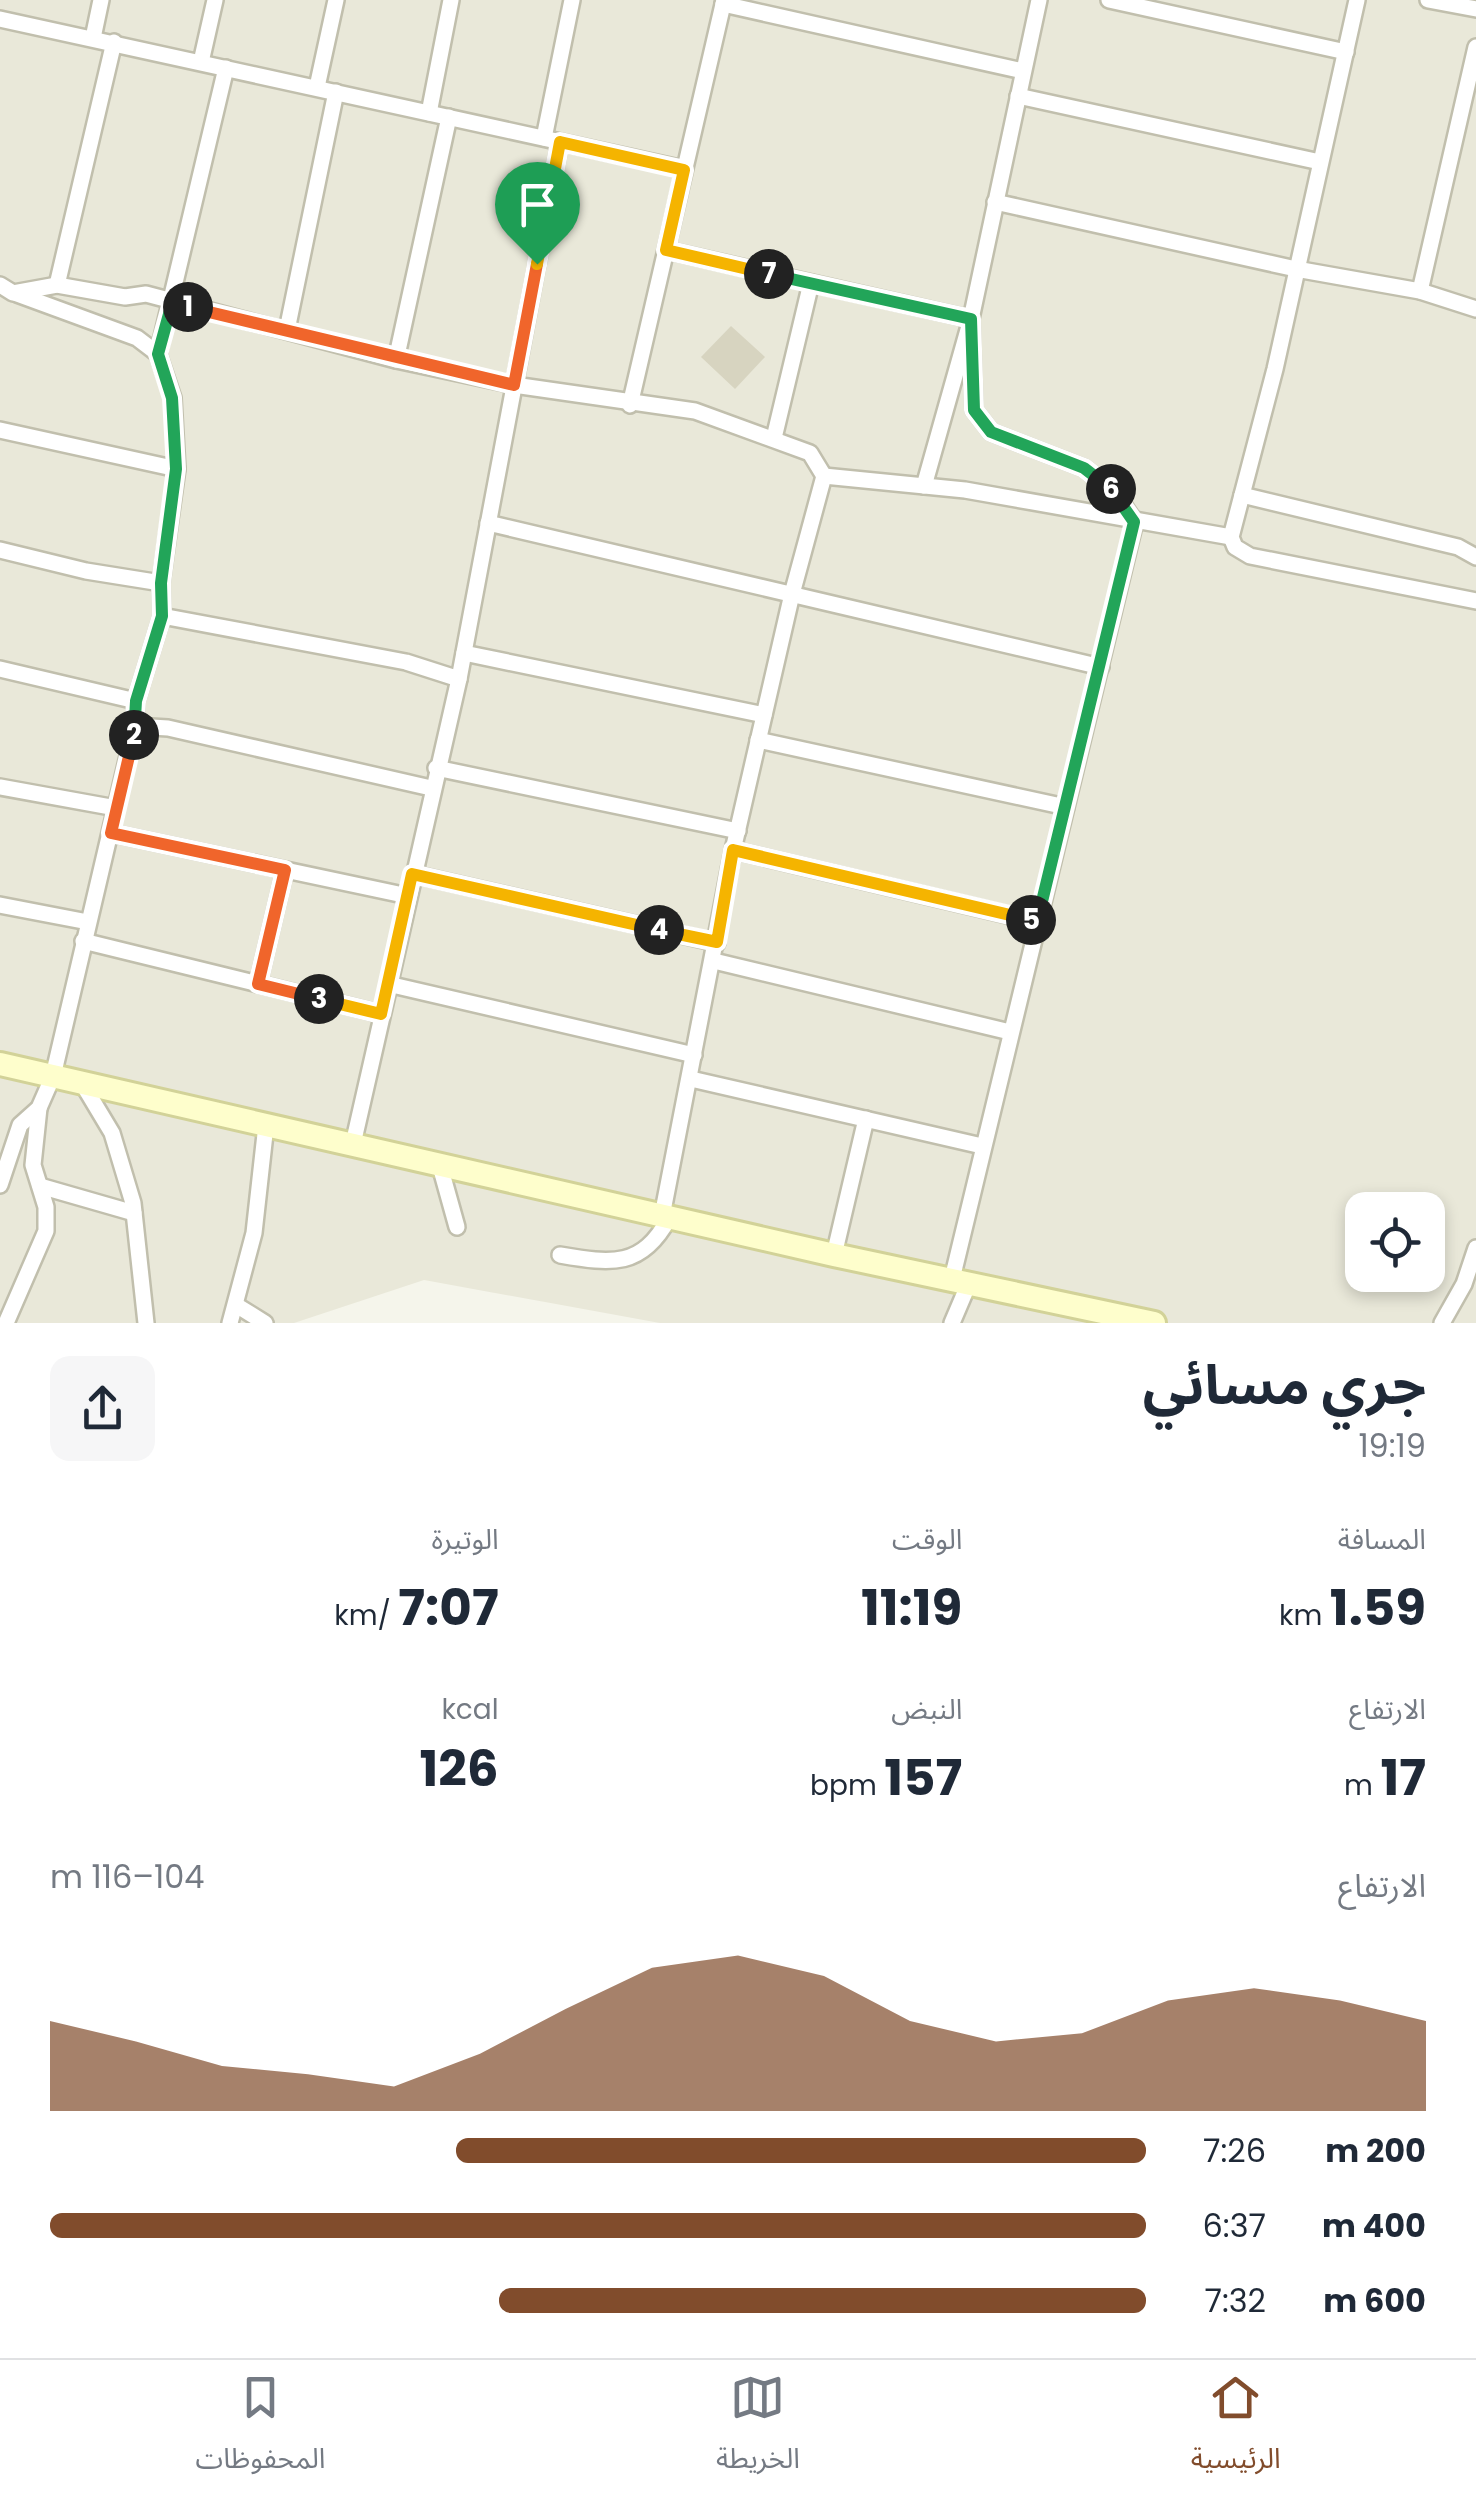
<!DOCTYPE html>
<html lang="ar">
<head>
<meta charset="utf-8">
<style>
	body { margin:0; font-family:Poppins,"Noto Sans Arabic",sans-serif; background:#f6f6f7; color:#1f2937; direction:rtl; height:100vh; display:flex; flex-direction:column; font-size:38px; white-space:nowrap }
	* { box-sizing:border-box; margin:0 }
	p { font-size:32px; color:#747a83 }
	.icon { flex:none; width:55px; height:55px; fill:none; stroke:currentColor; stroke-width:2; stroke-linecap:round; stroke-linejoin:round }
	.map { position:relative; height:1323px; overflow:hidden; direction:ltr }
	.details { display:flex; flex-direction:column; background:#fff; flex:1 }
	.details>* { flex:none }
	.fabs { position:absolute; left:1345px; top:1192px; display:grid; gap:20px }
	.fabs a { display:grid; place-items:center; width:100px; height:100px; border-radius:20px; background:#fff; box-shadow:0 5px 15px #0003; font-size:50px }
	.pin { position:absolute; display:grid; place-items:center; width:85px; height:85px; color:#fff; margin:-102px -42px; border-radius:50% 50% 50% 0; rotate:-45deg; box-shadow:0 0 10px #0007 }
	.pin .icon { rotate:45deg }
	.km { position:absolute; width:50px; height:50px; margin:-25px; border-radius:50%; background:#222; color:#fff; font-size:28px; line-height:50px; text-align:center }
	.round { display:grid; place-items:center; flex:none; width:105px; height:105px; border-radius:20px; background:#f6f6f7 }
	.summary { display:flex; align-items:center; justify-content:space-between; height:170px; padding:0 50px }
	h1 { font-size:55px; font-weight:700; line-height:75px }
	.figures { display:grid; grid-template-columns:repeat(3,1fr); gap:15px; height:170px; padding:10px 50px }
	.figures div { display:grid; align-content:center }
	.figures b { font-size:50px; font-weight:700 }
	.figures small { font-size:28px; font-weight:400 }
	.figures p { font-size:28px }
	.chart { height:280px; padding:20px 50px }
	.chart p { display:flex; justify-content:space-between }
	.chart svg { width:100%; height:180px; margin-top:10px; fill:#814c2c; opacity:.7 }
	ul { padding:0 50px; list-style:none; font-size:32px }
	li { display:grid; grid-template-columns:160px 120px 1fr; align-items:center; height:75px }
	li i { height:25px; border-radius:12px; background:#814c2c }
	.tabs { display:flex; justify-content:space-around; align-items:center; height:140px; border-top:2px solid #e0e1e3; background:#fff; font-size:28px; color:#747a83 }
	.tabs a { display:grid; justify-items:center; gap:5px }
	.tabs .selected { color:#814c2c }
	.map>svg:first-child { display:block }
	.residential { fill:#e9e8d9; fill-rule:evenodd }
	.building { fill:#d7d4c0 }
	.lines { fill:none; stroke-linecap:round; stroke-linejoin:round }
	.street-casing { stroke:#c1bfad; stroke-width:20 }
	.secondary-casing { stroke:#d2d298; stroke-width:28 }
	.street { stroke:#fff; stroke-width:15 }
	.secondary { stroke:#fefecc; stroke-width:22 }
	.split-1-casing { stroke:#fff; stroke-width:20 }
	.split-2-casing { stroke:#fff; stroke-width:20 }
	.split-3-casing { stroke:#fff; stroke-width:20 }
	.split-4-casing { stroke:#fff; stroke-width:20 }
	.split-5-casing { stroke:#fff; stroke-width:20 }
	.split-6-casing { stroke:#fff; stroke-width:20 }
	.split-7-casing { stroke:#fff; stroke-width:20 }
	.split-8-casing { stroke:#fff; stroke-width:20 }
	.split-1 { stroke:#f0652b; stroke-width:12 }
	.split-2 { stroke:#22a559; stroke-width:12 }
	.split-3 { stroke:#f0652b; stroke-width:12 }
	.split-4 { stroke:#f5b400; stroke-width:12 }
	.split-5 { stroke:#f5b400; stroke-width:12 }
	.split-6 { stroke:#22a559; stroke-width:12 }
	.split-7 { stroke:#22a559; stroke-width:12 }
	.split-8 { stroke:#f5b400; stroke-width:12 }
</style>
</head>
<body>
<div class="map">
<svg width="1476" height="1323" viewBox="0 0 1476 1323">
	<rect width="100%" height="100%" fill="#f5f5eb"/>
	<path class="residential" d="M0 0H1476V1323H660L424 1280 294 1323H0ZM1362 1210H1428V1275H1362Z"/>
	<path class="building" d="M731 326 765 357 735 389 701 357Z"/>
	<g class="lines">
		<defs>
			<g id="street">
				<path d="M1109 0 1346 52"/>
				<path d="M1357 0 1275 369 1231 537 1235 547 1250 556 1476 601"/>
				<path d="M1428 0 1476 9"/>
				<path d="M723 4 1023 71"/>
				<path d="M0 19 684 169"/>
				<path d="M93 38 101 0"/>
				<path d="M201 62 215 0"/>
				<path d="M317 87 336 0"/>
				<path d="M1018 96 1320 162"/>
				<path d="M429 113 451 0"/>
				<path d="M544 138 572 0"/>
				<path d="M995 202 1296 269 1420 291 1476 309"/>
				<path d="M666 250 971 319"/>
				<path d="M0 285 13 293 57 285 125 297 146 294 396 360 514 385 695 411 810 453 824 476 792 594 733 850 662 1216"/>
				<path d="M57 285 114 42"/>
				<path d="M1420 291 1476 47"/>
				<path d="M287 330 336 92"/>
				<path d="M158 354 226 68"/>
				<path d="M396 360 449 117"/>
				<path d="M630 405 724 0"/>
				<path d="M0 430 177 469"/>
				<path d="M774 438 811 283"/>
				<path d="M824 476 965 490 1231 537"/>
				<path d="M924 486 971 319 1039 0"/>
				<path d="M1242 495 1458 547 1476 557"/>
				<path d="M488 523 1101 667"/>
				<path d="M0 550 86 571 161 583"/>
				<path d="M162 616 406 662 459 679"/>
				<path d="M464 653 764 715"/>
				<path d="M0 669 136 701 162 616 161 583 177 469 173 398 158 354 137 338 17 294"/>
				<path d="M135 726 168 728 431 788"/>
				<path d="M758 740 1066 807"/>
				<path d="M436 768 738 831"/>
				<path d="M0 787 116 808"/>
				<path d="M111 833 408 896"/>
				<path d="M733 850 1037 922"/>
				<path d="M413 874 717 943"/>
				<path d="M0 905 88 922"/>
				<path d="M83 941 381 1014"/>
				<path d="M714 961 1010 1032"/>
				<path d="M258 984 285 870"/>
				<path d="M388 984 694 1055"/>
				<path d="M691 1079 982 1146"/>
				<path d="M82 1083 112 1133 133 1203 146 1323"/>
				<path d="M353 1144 459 679 560 142"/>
				<path d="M440 1166 457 1227"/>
				<path d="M0 1185 20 1125 39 1108 53 1076 135 726 136 701"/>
				<path d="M40 1186 134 1213"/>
				<path d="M560 1255C612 1264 642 1268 669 1218"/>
				<path d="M834 1255 866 1119"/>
				<path d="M952 1279 1135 522 1114 491 1084 468 991 432 974 410 971 319"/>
				<path d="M236 1305 265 1323"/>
				<path d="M6 1323 46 1231V1207L33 1165 39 1108"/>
				<path d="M230 1323 254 1233 266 1125"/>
				<path d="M952 1323 969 1283"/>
				<path d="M1442 1323 1464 1284 1476 1248"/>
			</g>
			<path id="secondary" d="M0 1064 834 1255 1154 1323"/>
		</defs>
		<use href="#street" class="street-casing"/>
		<use href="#secondary" class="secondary-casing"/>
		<use href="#street" class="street"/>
		<use href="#secondary" class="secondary"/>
	</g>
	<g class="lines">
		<defs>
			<path id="split-1" d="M188 307 514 385 537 264"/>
			<path id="split-2" d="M134 735 136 701 162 616 161 583 176 469 172 398 158 354 172 303 188 307"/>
			<path id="split-3" d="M134 735 111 833 285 870 258 984 319 999"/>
			<path id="split-4" d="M319 999 381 1014 412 874 659 930"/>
			<path id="split-5" d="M659 930 717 942 733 850 1031 920"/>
			<path id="split-6" d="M1031 920 1037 922 1134 522 1111 489"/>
			<path id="split-7" d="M769 274 971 319 974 410 991 432 1084 468 1111 489"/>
			<path id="split-8" d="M537 264 560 142 684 170 666 250 769 274"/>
		</defs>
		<use href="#split-1" class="split-1-casing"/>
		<use href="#split-2" class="split-2-casing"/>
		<use href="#split-3" class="split-3-casing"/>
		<use href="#split-4" class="split-4-casing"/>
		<use href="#split-5" class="split-5-casing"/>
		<use href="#split-6" class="split-6-casing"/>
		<use href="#split-7" class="split-7-casing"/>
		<use href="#split-8" class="split-8-casing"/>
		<use href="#split-1" class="split-1"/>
		<use href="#split-2" class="split-2"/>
		<use href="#split-3" class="split-3"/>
		<use href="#split-4" class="split-4"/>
		<use href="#split-5" class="split-5"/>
		<use href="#split-6" class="split-6"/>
		<use href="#split-7" class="split-7"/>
		<use href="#split-8" class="split-8"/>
	</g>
</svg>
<div class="fabs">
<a><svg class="icon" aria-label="locate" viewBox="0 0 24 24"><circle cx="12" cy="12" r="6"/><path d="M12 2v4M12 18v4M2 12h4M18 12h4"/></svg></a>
</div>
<div class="pin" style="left:537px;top:264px;background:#1e9e55"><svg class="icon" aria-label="arrive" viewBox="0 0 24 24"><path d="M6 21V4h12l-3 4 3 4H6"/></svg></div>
<b class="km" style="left:188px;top:307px">1</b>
<b class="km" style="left:134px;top:735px">2</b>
<b class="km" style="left:319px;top:999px">3</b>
<b class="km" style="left:659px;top:930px">4</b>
<b class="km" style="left:1031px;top:920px">5</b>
<b class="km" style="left:1111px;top:489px">6</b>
<b class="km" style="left:769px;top:274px">7</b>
</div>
<section class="details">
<div class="summary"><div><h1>جري مسائي</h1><p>19:19</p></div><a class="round"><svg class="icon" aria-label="share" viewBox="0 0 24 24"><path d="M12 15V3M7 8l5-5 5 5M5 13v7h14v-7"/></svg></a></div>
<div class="figures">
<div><p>المسافة</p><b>1.59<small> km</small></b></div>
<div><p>الوقت</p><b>11:19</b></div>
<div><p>الوتيرة</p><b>7:07<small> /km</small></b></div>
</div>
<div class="figures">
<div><p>الارتفاع</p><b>17<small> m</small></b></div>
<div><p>النبض</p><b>157<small> bpm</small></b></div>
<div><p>kcal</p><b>126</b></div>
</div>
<div class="chart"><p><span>الارتفاع</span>104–116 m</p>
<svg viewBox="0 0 160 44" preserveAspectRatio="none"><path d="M0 44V22L10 27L20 33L30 35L40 38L50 30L60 19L70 9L80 6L90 11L100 22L110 27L120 25L130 17L140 14L150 17L160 22V44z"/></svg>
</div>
<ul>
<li><b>200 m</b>7:26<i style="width:63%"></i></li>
<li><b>400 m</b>6:37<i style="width:100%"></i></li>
<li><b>600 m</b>7:32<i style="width:59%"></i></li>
</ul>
</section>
<nav class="tabs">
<a class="selected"><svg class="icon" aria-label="home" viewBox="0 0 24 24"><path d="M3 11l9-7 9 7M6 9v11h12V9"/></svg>الرئيسية</a>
<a><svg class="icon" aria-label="map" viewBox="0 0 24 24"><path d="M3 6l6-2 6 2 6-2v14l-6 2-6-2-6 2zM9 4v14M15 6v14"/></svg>الخريطة</a>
<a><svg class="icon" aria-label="saved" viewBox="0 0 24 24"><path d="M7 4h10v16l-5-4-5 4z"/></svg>المحفوظات</a>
</nav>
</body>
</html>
